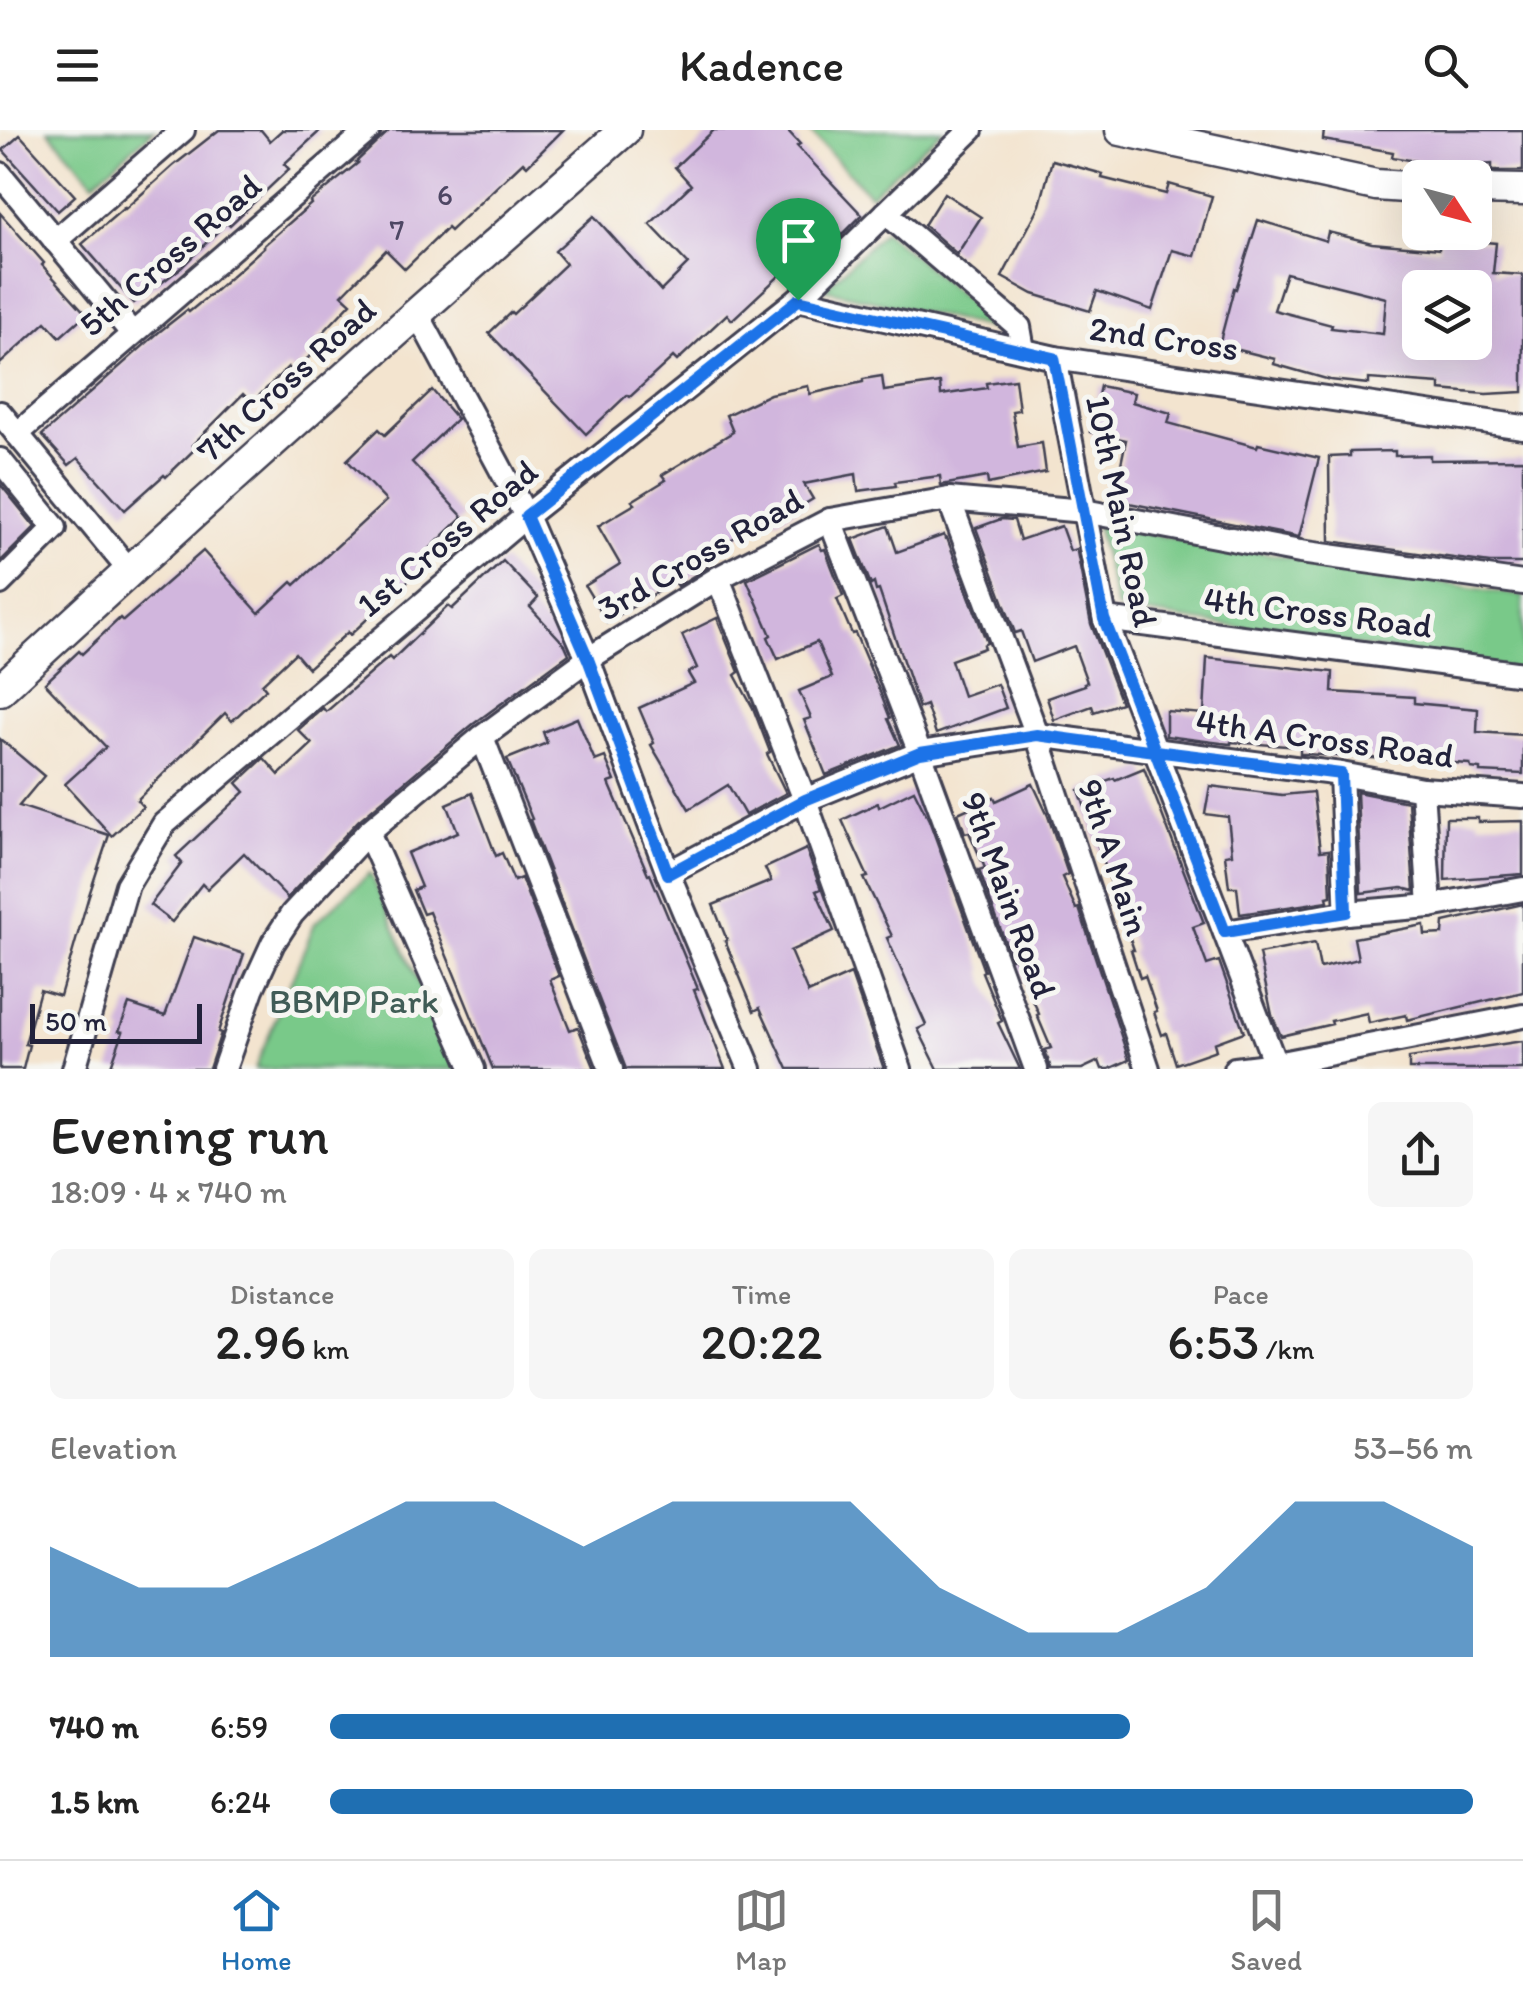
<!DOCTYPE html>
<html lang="en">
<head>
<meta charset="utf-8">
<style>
	body { margin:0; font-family:Itim,sans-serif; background:#f6f6f6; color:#222; height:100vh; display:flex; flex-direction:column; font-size:38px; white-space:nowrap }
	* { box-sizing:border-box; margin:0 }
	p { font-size:32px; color:#767676 }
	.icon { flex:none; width:55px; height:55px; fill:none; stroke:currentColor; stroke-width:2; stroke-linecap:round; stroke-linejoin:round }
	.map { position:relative; height:939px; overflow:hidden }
	.details { display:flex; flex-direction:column; background:#fff; flex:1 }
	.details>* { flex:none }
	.needle { width:65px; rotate:126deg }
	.controls { position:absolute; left:1402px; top:30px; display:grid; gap:20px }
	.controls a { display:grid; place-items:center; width:90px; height:90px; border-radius:15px; background:#fff; box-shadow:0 10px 40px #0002; font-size:50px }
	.scale { position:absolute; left:30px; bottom:25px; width:172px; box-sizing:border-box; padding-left:10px; border:5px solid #22223b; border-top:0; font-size:28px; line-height:35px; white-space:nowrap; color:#22223b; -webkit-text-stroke:8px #f6f6f2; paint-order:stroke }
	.pin { position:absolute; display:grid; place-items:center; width:85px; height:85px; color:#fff; margin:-102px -42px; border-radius:50% 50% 50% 0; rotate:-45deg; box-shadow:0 0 10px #0007 }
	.pin .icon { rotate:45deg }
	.round { display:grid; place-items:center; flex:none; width:105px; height:105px; border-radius:15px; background:#f6f6f6 }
	.overview { display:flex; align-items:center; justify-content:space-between; height:170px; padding:0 50px }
	h1 { font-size:55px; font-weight:600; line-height:75px }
	.stats { display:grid; grid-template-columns:repeat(3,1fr); gap:15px; height:170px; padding:10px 50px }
	.stats div { display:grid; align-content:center; border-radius:15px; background:#f6f6f6; text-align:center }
	.stats b { font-size:50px; font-weight:600 }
	.stats small { font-size:28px; font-weight:400 }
	.stats p { font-size:28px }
	.chart { height:280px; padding:20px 50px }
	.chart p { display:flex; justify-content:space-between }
	.chart svg { width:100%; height:180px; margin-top:10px; fill:#1f6fb2; opacity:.7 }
	ul { padding:0 50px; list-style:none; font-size:32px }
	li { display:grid; grid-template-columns:160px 120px 1fr; align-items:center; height:75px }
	li i { height:25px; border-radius:12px; background:#1f6fb2 }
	header { display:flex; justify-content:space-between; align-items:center; height:130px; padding:0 50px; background:#fff; font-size:45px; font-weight:600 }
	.tab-bar { display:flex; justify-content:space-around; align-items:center; height:140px; border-top:2px solid #e0e0e0; background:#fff; font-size:28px; color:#767676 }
	.tab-bar a { display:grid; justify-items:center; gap:5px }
	.tab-bar .active { color:#1f6fb2 }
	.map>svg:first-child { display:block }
	.green { fill:#79c989; stroke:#4e7662; stroke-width:2.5 }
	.building { fill:#d1b6dd; fill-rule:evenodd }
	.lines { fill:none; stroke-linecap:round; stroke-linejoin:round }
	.street-casing { stroke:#413f51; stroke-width:28 }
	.secondary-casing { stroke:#413f51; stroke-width:35 }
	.street { stroke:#fff; stroke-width:22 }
	.secondary { stroke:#fff; stroke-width:30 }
	.route-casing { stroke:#fff; stroke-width:20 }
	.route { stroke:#1a73e8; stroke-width:12 }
	.labels { text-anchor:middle; stroke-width:10; stroke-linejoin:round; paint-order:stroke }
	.number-label { font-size:30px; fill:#4e4764 }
	.street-label { font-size:35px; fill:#22223b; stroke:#f6f6f2 }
	.park-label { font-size:35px; fill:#405c56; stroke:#f6f6f2 }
</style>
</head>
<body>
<header><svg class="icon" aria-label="menu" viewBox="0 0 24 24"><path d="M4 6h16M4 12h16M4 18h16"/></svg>Kadence<svg class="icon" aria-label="search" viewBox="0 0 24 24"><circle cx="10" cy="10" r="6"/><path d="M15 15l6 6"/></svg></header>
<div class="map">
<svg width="1523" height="939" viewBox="0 0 1523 939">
	<rect width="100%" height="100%" fill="#f6f6f2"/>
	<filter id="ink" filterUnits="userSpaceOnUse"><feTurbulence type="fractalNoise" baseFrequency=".01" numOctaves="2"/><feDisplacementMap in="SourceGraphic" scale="20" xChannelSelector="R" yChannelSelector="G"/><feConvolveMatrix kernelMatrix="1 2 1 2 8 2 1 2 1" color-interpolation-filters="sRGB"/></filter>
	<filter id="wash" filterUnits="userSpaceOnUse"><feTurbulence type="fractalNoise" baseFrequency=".0048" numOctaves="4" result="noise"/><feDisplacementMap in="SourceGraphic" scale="40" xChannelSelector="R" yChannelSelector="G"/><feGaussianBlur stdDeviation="2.25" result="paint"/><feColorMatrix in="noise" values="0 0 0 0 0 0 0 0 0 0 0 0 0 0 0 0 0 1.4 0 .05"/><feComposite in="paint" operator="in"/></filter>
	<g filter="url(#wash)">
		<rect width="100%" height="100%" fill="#f3e4cf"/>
		<g class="green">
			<path d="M48 0H154L94 52Z"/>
			<path d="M808 0H943L870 65Z"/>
			<path d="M884 101 1005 202 824 159Z"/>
			<path d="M1096 395 1523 466V541L1117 479Z"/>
			<path d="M370 743 457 939H255L315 793Z"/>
		</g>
		<g id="blocks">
			<g class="building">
				<path d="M219 0H261L270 11 282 0H321L284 34 289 39 250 76 230 95 227 92 182 137 156 157 155 155 134 173 82 114 124 78 125 79 173 36Z"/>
				<path d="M390 0H563L527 36 523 32 450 101 447 98 405 139 386 120 342 165 351 173 317 209 322 214 294 242 288 237 252 273 243 264 192 315 196 318 166 347 164 345 125 380 78 328 69 335 42 305 159 202 187 180 189 182 217 159 264 117 263 116 311 74 310 72 358 33 356 32Z"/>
				<path d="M714 0H787L800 14 797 16 862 85 832 115 823 105 732 190 727 184 677 231 673 227 630 267 627 265 586 304 489 203 511 182 513 184 566 134 555 121 594 86 661 161 688 134 650 94 691 55 675 37Z"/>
				<path d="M1324 0H1523V41H1492V34L1450 37 1392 27 1393 22 1323 10Z"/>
				<path d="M20 5 75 66 58 81 3 20Z"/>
				<path d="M1052 30 1103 44 1102 48 1166 64 1169 54 1212 66 1195 126 1172 120 1152 180 1097 161 1090 181 1033 164 1002 147 1040 75Z"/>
				<path d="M944 63 981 87 957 124 924 95Z"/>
				<path d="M0 83 44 133 42 135 86 184 60 207 46 192 0 234Z"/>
				<path d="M1258 90 1326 111 1328 102 1372 113 1439 119 1440 108 1496 113 1493 143 1523 145V262L1486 264 1440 260V254L1369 249V254L1330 250 1274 234 1275 229 1219 215 1234 158 1236 159ZM1286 143 1386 168 1383 204 1331 198 1332 195 1274 180ZM1420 158H1475V212H1420Z"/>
				<path d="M882 246 884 261 940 253 941 265 987 258 986 253 1015 249 1019 280 1012 281 1018 317 1042 313 1046 342 988 354 987 347 941 355 940 346 895 352 896 356 858 361 856 344 804 354 813 369 776 391 773 386 742 403 702 427 708 437 677 456 674 452 607 492 585 456 620 434 598 396 635 374 632 371 666 350 662 345 733 302 726 285 770 264 808 256 810 264 863 252V249Z"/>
				<path d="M1100 256 1134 263 1132 272 1171 283 1168 293 1257 317 1258 314 1319 328 1299 407 1114 370 1119 346 1124 345 1121 334 1126 310 1090 302Z"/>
				<path d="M432 260 457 289 412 332 463 387 418 430 424 436 350 505 348 502 308 538 295 523 262 554 266 559 232 591 225 583 137 670 143 677 112 706 65 654 106 617 45 553 79 521 82 524 120 488 123 491 203 421 259 483 292 452 295 455 386 371 347 330 379 299 385 305Z"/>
				<path d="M1395 321V326L1430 325V330L1523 329V433H1490L1330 411 1329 327 1350 326V322Z"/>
				<path d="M0 354 35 397 0 432Z"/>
				<path d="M1001 389 1014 390 1020 410 1061 396 1070 421 1076 419 1077 422 1091 494 1121 573 1094 582 1092 576 1054 590 1047 568 1085 555 1084 553 1087 552 1074 516 1032 532 1021 501 1015 503 976 398Z"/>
				<path d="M888 396 897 422 944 405 945 409 947 408 987 513 983 515 984 518 951 530 963 566 997 554 1006 578 936 604 926 575 919 578 879 460 876 461 874 453 871 455 853 409Z"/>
				<path d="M819 414 822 420 825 419 843 466 837 469 852 504 855 503 880 562 890 588 888 589 900 615 826 645 804 590 811 588 799 561 832 547 817 512 778 529 768 507 771 505 747 450Z"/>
				<path d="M503 431 538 468 530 477 565 515 569 524 472 595 358 691 287 768 244 723 207 759 202 754 172 792 150 775 182 733 176 726 245 662 237 653 264 628 279 645 312 614 298 600 323 578 326 582 389 527 392 530 448 476 452 479Z"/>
				<path d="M717 488 739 542 735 545 753 578 770 622 767 624 786 663 745 685 728 655 689 679 651 615 654 613 639 578 694 553 688 543 697 538 682 505Z"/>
				<path d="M1207 528 1333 542 1332 562 1414 567V573L1478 579 1477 602 1523 605V644L1480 642V639L1471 638 1470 634 1305 624H1300V617L1231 612V614L1221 613 1166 606V581L1204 584Z"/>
				<path d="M577 588 595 631 605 627 615 651 609 653 648 744H650L698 859 694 860 725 939H626L530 690 532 689 507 629 547 613 543 602Z"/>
				<path d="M0 609 44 646 19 676 109 705 89 765 60 866 40 860 25 914 29 915 23 939H0Z"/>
				<path d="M1144 638 1204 793 1193 797 1207 835 1219 831 1244 902 1214 913 1216 920 1176 934 1166 903 1162 905 1154 882 1157 881 1145 846 1140 848 1131 820H1134L1079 660 1114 648 1115 650Z"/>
				<path d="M1033 654 1048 686 1068 744 1062 747 1076 779 1079 778 1129 930 1109 939H1102L1099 931 1082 939H1051L1045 920 1051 918 1037 885 1039 884 1014 827 1011 828 979 740 985 738 969 702 965 703 958 683 994 667 996 671Z"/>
				<path d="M1210 656 1282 665 1313 662 1320 721 1329 720 1331 766 1327 767 1328 771 1240 784 1237 757H1229L1225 725 1232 724 1228 687 1205 684Z"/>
				<path d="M914 660 929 690 984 841 982 842 1002 891 998 893 1020 939H938L918 899 926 895 887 808 892 806 864 748 868 747 842 690 878 673 879 677Z"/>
				<path d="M1357 662 1408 672 1414 761 1402 758 1361 763Z"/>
				<path d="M472 663 496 726 502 723 514 751 521 748 559 846 550 850 570 900 578 897 595 939H493L429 782 423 784 413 760 421 757 407 723 458 702 447 674Z"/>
				<path d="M1446 688H1478V692L1523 691V744L1445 750Z"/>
				<path d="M806 719 821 759 816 761 834 801 790 821 808 863 851 844 884 939H788L760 878 754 881 725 811 727 810 713 775 771 751 765 738Z"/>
				<path d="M1523 774V862L1407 890 1406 885 1369 893 1367 883 1331 891 1332 894 1281 906 1272 885 1259 824 1315 813 1320 838 1358 829 1354 808 1424 795 1425 805 1443 804 1444 792Z"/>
				<path d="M194 807 244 824 218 902 221 903 209 939H110L123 902 119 901 129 874 165 886Z"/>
				<path d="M1523 911V939H1409V928Z"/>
			</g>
		</g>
	</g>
	<g filter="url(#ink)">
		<use href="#blocks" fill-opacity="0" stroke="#413f51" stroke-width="2.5"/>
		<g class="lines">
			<defs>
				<g id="street">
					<path d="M0 44 132 203"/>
					<path d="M886 83 1019 197 1023 220"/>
					<path d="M55 111 183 0"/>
					<path d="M798 169 1055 228 1523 297"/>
					<path d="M417 183 526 386 588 529 668 743 750 939"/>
					<path d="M1055 228 1105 489 1277 939"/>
					<path d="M0 283 129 440"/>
					<path d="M17 304 369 0"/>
					<path d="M0 330 55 398 0 453"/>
					<path d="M949 369 1037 605 1148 939"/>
					<path d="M830 390 920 623 1036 939"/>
					<path d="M718 448 805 670 900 939"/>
					<path d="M1105 489 1523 544"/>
					<path d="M482 607 611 939"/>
					<path d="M1341 644 1347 783"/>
					<path d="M1422 659 1430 776"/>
					<path d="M368 702 473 939"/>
					<path d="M668 743 805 670 920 623 1037 605 1341 644 1422 659 1523 666"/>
					<path d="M1225 802 1347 783 1430 776 1523 759"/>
					<path d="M74 939 127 755 164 694 526 386 798 169 971 0"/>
					<path d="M224 939 252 859 273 813 292 784 368 702 482 607 588 529 718 448 830 390 949 369 1084 381 1300 422 1523 453"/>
					<path d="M1235 939 1276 934 1523 886"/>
				</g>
				<g id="secondary">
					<path d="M1121 0 1376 55 1420 58"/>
					<path d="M1475 59 1523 60"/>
					<path d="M0 560C205 370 415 184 625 0"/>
				</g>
			</defs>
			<use href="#street" class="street-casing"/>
			<use href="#secondary" class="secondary-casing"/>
			<use href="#street" class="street"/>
			<use href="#secondary" class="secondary"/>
		</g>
	</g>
	<g class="lines" filter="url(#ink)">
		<defs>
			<path id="route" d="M798 170 526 386 588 529 668 744 805 670 920 623 1037 605 1155 621 1225 802 1346 782 1341 644 1155 621 1104 489 1054 228 798 170"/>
		</defs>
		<use href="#route" class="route-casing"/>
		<use href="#route" class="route"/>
	</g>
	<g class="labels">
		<g class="number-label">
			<text x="445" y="75">6</text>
			<text x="397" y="110">7</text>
		</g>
		<g class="street-label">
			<text transform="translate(170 125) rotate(-41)" y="12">5th Cross Road</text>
			<text transform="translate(1164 208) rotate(8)" y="12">2nd Cross</text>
			<text transform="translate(286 250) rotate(-42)" y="12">7th Cross Road</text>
			<text transform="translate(1122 381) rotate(78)" y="12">10th Main Road</text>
			<text transform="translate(447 408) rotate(-40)" y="12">1st Cross Road</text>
			<text transform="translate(700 424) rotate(-30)" y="12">3rd Cross Road</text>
			<text transform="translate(1318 482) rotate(7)" y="12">4th Cross Road</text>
			<text transform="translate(1325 608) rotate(8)" y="12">4th A Cross Road</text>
			<text transform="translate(1114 727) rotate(72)" y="12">9th A Main</text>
			<text transform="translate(1009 765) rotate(70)" y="12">9th Main Road</text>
		</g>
		<g class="park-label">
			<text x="354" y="883">BBMP Park</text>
		</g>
	</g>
</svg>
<div class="controls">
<a><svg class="needle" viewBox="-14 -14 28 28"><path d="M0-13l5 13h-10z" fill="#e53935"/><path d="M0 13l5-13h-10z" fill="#767676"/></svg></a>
<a><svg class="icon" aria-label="layers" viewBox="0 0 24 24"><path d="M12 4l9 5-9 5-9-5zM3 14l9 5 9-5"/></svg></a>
</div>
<div class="scale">50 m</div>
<div class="pin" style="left:798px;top:170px;background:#1e9e55"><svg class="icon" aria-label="arrive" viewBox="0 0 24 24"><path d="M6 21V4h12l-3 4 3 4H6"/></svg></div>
</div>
<section class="details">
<div class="overview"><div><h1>Evening run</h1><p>18:09 · 4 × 740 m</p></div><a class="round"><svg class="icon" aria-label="share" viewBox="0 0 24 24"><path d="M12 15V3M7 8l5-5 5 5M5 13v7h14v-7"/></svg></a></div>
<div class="stats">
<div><p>Distance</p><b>2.96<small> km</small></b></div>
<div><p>Time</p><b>20:22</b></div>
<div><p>Pace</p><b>6:53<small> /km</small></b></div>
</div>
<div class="chart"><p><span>Elevation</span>53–56 m</p>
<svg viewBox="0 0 160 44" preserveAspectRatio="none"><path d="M0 44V17L10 27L20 27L30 17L40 6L50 6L60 17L70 6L80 6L90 6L100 27L110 38L120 38L130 27L140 6L150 6L160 17V44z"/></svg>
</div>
<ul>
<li><b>740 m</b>6:59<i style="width:70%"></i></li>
<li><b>1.5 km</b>6:24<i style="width:100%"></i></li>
</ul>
</section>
<nav class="tab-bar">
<a class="active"><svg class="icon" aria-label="home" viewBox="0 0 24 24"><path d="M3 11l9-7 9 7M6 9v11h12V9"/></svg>Home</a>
<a><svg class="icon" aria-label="map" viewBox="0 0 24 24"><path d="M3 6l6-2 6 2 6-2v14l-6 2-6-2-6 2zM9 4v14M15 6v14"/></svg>Map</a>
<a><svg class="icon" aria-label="saved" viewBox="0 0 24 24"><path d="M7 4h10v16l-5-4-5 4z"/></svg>Saved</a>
</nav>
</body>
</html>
